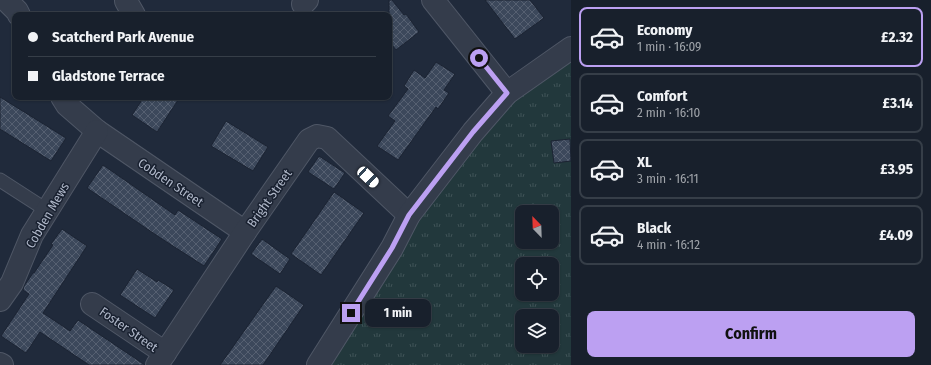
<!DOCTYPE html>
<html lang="en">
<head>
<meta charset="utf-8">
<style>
	:root { --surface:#18202c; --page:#252d38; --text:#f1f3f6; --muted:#9fa3a9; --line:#363e48; --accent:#bca0f2 }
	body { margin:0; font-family:"Fira Sans Condensed",sans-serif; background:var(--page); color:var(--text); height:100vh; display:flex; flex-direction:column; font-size:15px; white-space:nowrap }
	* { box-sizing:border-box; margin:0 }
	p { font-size:13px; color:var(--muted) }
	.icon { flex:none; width:22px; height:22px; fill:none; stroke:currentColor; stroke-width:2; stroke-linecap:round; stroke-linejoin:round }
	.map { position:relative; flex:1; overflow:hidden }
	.drawer { display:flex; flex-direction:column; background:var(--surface); width:360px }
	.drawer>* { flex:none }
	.hud { position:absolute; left:12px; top:12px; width:380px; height:88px; border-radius:8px; box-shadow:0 1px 3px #0004,0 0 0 1px var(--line); display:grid; align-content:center; height:88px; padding:0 16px; background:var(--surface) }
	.needle { width:26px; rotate:337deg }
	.tools { position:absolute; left:515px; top:205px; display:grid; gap:8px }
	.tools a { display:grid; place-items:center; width:44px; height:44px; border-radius:8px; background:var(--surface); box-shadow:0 1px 3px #0004,0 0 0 1px var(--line); font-size:20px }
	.end { position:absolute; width:18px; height:18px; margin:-9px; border:5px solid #bca0f2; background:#111; box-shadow:0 0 0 2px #111 }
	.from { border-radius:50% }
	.bubble { position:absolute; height:28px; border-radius:8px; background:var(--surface); box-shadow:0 1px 3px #0004,0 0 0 1px var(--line); font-size:13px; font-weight:700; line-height:28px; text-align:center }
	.car { position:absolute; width:12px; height:24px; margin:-12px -6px; border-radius:5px; box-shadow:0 0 3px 1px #0007; background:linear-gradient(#fff 24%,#345 0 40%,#fff 0 76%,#345 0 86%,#fff 0) }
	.hud b { display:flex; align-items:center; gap:14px; height:38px; font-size:15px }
	.hud b+b { border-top:1px solid var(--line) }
	.hud i { width:10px; height:10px; background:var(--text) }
	ul { padding:7px 0 0; list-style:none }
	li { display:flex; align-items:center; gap:12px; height:60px; margin:0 8px 6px; padding:0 8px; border:2px solid var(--line); border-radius:8px }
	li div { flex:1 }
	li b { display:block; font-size:15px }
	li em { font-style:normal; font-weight:700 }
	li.selected { border-color:var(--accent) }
	li>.icon { width:36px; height:36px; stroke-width:1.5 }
	.primary-button { display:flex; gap:8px; margin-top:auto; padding:8px 16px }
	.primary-button a { flex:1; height:46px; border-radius:8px; background:var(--accent); color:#111; font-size:16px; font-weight:700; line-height:46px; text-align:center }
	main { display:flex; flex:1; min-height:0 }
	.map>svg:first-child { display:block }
</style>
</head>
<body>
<main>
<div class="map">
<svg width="571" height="365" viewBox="0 0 571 365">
	<defs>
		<pattern id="park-tufts" width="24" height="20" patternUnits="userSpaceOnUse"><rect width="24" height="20" fill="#22383c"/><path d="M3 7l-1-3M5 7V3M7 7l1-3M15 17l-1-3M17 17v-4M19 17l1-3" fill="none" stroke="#405357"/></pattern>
		<pattern id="building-cross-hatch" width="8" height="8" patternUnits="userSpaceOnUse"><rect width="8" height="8" fill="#3c485b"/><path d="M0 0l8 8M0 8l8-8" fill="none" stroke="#566071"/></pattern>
	</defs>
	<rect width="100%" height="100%" fill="#202a3b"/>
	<path fill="url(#park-tufts)" fill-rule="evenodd" d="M571 48V365H318L473 132ZM522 212H552V242H522ZM522 264H552V294H522ZM522 316H552V346H522Z"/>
	<g fill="url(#building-cross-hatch)" stroke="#1b2332">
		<path d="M389 0H392L404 15 406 14 419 32 396 50 389 41Z"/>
		<path d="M485 0H530L544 18 515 39Z"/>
		<path d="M436 62 455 74 444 90 449 93 438 109 436 107 398 160 377 146 395 121 388 116 408 89 404 86 414 70 425 78Z"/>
		<path d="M0 97 66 138 51 161 0 129Z"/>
		<path d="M144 97H180L157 132 132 115Z"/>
		<path d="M226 121 268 147 253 171 211 146Z"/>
		<path d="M570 139 571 161 554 163 551 141Z"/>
		<path d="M319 156 345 173 334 189 308 172Z"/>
		<path d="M103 165 175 215 178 210 222 239 204 266 159 237 87 188Z"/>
		<path d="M334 192 364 213 321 275 291 254Z"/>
		<path d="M62 229 87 246 43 313 70 331 78 320 145 365H89L40 332 26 353 1 336 29 294 23 290 24 286 33 273H34L53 245 51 244Z"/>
		<path d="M262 239 290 259 280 274 251 254Z"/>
		<path d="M137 269 157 282 158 280 174 290 155 318 120 295Z"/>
		<path d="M276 286 304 305 263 365H220Z"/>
	</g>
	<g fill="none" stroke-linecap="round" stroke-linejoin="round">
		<defs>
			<path id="service" d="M0 180 48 211"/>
			<g id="minor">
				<path d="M6 0 17 11 19 15"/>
				<path d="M433 0 507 93"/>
				<path d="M126 1 134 15"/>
				<path d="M303 4 307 0"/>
				<path d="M62 97 67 105 97 131 245 232"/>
				<path d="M0 300 12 283 32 235 97 131"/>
				<path d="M92 304 165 353"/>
				<path d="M0 364 2 365"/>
				<path d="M157 365 245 232 309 140 317 136 327 138 409 215"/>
				<path d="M318 365 392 248 409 215 473 132 507 93 571 48"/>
			</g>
		</defs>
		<use href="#service" stroke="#4f5766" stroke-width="15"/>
		<use href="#minor" stroke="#4f5766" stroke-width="24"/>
		<use href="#service" stroke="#343c4b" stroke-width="13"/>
		<use href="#minor" stroke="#343c4b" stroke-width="22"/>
	</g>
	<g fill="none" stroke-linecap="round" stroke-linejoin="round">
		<path stroke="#bca0f2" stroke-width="5" d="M351 313 392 248 409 215 473 132 507 93 479 58"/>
	</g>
	<g text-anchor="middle" stroke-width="3" stroke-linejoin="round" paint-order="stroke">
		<g font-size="13" fill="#afb7c8" stroke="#192130">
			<text transform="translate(171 182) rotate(34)" y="5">Cobden Street</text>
			<text transform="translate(269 198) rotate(-55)" y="5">Bright Street</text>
			<text transform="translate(47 215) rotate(-60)" y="5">Cobden Mews</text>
			<text transform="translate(129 329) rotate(35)" y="5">Foster Street</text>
		</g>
	</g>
</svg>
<div class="tools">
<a><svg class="needle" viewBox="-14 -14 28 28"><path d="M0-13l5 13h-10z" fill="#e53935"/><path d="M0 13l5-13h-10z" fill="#9fa3a9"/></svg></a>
<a><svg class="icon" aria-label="locate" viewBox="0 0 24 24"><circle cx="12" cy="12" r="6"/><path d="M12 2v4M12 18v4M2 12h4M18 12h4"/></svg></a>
<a><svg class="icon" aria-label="layers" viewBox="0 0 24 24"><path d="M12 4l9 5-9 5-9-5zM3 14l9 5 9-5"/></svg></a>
</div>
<i class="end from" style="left:479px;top:58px"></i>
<i class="end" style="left:351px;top:313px"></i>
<div class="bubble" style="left:365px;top:299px;width:66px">1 min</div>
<i class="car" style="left:368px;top:177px;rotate:133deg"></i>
<div class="hud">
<b><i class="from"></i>Scatcherd Park Avenue</b>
<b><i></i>Gladstone Terrace</b>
</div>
</div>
<section class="drawer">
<ul>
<li class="selected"><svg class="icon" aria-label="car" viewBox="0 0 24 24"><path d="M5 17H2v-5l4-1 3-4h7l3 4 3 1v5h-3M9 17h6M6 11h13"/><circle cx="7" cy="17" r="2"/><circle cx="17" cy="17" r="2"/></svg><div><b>Economy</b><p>1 min · 16:09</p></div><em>£2.32</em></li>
<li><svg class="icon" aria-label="car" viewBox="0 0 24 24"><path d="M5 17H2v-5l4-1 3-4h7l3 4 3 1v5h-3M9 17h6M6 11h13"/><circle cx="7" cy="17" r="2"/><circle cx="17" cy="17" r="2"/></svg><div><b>Comfort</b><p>2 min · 16:10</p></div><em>£3.14</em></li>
<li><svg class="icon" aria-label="car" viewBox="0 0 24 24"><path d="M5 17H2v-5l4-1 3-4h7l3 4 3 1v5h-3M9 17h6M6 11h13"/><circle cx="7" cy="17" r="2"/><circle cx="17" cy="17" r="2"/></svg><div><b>XL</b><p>3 min · 16:11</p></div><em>£3.95</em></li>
<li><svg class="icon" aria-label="car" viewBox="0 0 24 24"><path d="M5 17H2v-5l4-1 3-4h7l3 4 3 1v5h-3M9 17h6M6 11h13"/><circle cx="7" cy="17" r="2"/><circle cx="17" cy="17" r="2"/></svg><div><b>Black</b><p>4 min · 16:12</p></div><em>£4.09</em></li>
</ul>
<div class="primary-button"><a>Confirm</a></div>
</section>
</main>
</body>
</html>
